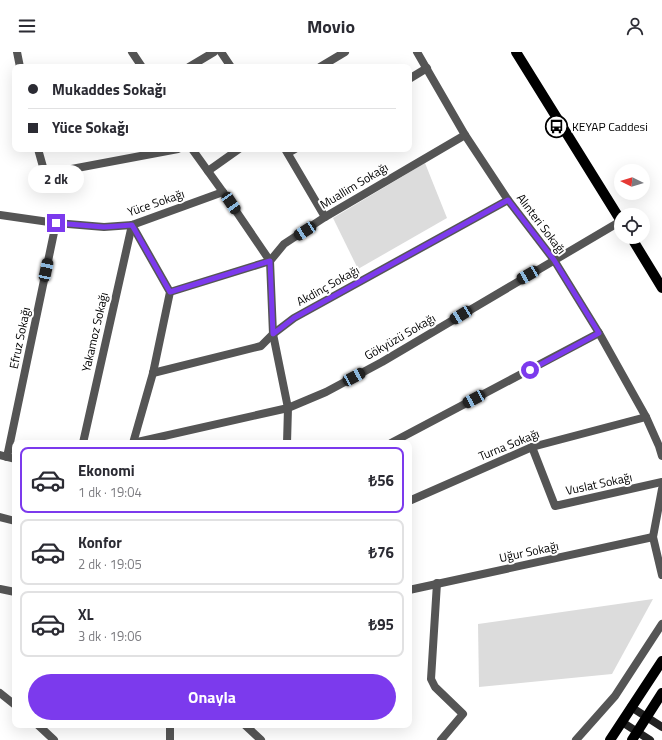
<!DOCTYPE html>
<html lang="tr">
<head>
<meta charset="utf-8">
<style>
	:root { --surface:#fff; --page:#f7f7f7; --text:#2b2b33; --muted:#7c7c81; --line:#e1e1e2; --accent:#7c3aed }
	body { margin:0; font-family:"Titillium Web",sans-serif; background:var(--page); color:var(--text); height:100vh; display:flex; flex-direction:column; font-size:15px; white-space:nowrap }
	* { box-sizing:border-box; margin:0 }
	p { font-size:13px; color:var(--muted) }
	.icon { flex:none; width:22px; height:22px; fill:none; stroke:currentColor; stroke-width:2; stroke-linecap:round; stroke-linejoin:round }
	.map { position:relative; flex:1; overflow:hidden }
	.details { position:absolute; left:12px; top:388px; width:400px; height:288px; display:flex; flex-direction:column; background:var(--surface); border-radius:8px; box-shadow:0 4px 16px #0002 }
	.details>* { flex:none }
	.banner { position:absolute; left:12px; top:12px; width:400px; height:88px; border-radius:8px; box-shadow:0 4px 16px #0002; display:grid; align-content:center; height:88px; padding:0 16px; background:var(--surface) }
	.needle { width:26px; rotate:275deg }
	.tools { position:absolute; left:614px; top:112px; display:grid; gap:8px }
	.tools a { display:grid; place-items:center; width:36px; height:36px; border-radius:50%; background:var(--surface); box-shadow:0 4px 16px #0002; font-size:20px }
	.end { position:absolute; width:18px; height:18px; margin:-9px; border:5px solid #7c3aed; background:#fff; box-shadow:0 0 0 2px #fff }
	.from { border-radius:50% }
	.bubble { position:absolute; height:28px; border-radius:14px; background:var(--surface); box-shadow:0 4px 16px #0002; font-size:13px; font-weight:700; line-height:28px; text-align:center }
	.car { position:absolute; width:12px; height:24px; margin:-12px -6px; border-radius:5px; box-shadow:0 0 3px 1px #0007; background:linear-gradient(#222 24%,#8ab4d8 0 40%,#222 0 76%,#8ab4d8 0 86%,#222 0) }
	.banner b { display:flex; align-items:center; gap:14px; height:38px; font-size:15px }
	.banner b+b { border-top:1px solid var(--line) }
	.banner i { width:10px; height:10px; background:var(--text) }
	ul { padding:7px 0 0; list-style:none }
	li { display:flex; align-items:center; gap:12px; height:66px; margin:0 8px 6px; padding:0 8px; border:2px solid var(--line); border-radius:8px }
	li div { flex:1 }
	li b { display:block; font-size:15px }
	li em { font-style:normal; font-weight:700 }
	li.current { border-color:var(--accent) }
	li>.icon { width:36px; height:36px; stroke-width:1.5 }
	.action { display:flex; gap:8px; margin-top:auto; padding:8px 16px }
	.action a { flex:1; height:46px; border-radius:24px; background:var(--accent); color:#fff; font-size:16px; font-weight:700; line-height:46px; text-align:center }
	header { display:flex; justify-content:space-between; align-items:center; height:52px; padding:0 16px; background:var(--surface); font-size:18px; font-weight:700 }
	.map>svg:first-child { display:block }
</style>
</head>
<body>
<header><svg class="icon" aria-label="menu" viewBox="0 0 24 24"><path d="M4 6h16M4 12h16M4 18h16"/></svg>Movio<svg class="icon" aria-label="person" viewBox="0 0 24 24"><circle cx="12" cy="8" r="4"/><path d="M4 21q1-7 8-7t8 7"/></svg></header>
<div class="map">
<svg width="662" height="688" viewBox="0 0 662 688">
	<rect width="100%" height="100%" fill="#fff"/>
	<g fill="#dcdcdc">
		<path d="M425 111 447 166 358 217 333 166Z"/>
		<path d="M653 547 612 622 479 635 478 572Z"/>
	</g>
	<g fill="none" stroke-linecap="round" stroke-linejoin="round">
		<g stroke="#555" stroke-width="8">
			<path d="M17 0 20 15"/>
			<path d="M132 0 142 15"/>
			<path d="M221 0 231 15"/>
			<path d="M417 0 465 83 508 148 554 208 599 281 646 365 659 394 662 404"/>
			<path d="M189 15 214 0"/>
			<path d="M320 15 345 0"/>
			<path d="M409 27 427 16"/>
			<path d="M38 97 45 122 178 97"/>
			<path d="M192 97 223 140 270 209 273 282 288 356 287 391"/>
			<path d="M285 97 325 165"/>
			<path d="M288 101 295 97"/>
			<path d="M208 119 239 97"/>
			<path d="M0 163 56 171 104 175 132 173 223 140"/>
			<path d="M132 173 170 240 153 321 133 391"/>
			<path d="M170 240 270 209 284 192 325 165 465 83"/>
			<path d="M153 321 261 294 273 282 294 266 508 148"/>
			<path d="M83 391 132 173"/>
			<path d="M133 391 288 356 326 340 382 310 621 169"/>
			<path d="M391 391 599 281"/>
			<path d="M532 395 555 454 662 430"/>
			<path d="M0 403 15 407"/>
			<path d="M7 405 56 171"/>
			<path d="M662 437 653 485 662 523"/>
			<path d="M409 449 532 395 646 365"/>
			<path d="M0 465 15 469"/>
			<path d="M437 531 431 627 435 635 463 662 441 688"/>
			<path d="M0 537 15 540"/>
			<path d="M409 538 653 485"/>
			<path d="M0 641 15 653"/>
			<path d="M38 673 54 688"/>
			<path d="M170 673V688"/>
			<path d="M245 673 261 688"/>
			<path d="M576 688 615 644 662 572"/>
		</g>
		<g stroke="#222" stroke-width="8">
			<path d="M631 655 662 675"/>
			<path d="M622 670 650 688"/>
		</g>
		<g stroke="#000" stroke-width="10">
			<path d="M516 0 621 169"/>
			<path d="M631 185 662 236"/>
			<path d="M610 688 662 609"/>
			<path d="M632 688 662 641"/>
		</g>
	</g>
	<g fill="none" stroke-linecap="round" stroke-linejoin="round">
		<path stroke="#7c3aed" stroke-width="5" d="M56 171 104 175 132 173 170 240 270 209 273 282 294 266 508 148 554 208 599 281 530 318"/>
	</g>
	<defs>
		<symbol id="bus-ring" viewBox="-11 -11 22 22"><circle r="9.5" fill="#fff" stroke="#000" stroke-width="1.5"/><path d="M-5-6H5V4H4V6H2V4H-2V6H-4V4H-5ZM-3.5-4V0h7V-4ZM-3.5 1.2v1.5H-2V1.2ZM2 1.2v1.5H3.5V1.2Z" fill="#000"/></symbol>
	</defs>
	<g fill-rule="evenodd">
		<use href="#bus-ring" x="544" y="62" width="25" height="25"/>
	</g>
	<g text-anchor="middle" stroke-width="4" stroke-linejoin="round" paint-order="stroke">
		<g font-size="12" fill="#000" stroke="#fff" text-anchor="start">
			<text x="572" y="79">KEYAP Caddesi</text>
		</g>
		<g font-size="12" fill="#000" stroke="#fff">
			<text transform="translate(354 134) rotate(-31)" y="4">Muallim Sokağı</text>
			<text transform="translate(156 151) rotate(-19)" y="4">Yüce Sokağı</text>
			<text transform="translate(541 172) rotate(53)" y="4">Alınteri Sokağı</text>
			<text transform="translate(328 234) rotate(-29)" y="4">Akdinç Sokağı</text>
			<text transform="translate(95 280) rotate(-77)" y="4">Yakamoz Sokağı</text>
			<text transform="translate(400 285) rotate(-30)" y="4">Gökyüzü Sokağı</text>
			<text transform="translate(20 286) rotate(-78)" y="4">Efruz Sokağı</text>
			<text transform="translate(509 393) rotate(-22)" y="4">Turna Sokağı</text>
			<text transform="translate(599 432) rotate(-12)" y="4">Vuslat Sokağı</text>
			<text transform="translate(529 500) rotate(-12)" y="4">Uğur Sokağı</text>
		</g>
	</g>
</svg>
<div class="tools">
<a><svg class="needle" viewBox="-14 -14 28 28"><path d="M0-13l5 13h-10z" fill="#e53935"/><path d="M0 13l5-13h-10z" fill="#7c7c81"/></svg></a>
<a><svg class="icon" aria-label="locate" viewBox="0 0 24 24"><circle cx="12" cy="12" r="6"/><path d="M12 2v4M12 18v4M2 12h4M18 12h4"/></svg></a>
</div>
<i class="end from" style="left:530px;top:318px"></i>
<i class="end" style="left:56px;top:171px"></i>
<div class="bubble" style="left:28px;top:113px;width:56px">2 dk</div>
<i class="car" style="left:231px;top:151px;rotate:146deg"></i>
<i class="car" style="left:305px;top:179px;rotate:237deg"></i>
<i class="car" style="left:46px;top:218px;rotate:12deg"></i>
<i class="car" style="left:528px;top:223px;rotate:240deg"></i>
<i class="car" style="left:461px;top:263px;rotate:239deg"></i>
<i class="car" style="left:354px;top:325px;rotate:62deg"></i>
<i class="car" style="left:474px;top:347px;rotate:242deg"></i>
<div class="banner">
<b><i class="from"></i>Mukaddes Sokağı</b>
<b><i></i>Yüce Sokağı</b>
</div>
<section class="details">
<ul>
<li class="current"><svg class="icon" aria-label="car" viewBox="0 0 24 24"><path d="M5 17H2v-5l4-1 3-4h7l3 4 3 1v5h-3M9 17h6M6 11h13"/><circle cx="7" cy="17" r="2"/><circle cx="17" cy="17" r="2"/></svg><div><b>Ekonomi</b><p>1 dk · 19:04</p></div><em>₺56</em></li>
<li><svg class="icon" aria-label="car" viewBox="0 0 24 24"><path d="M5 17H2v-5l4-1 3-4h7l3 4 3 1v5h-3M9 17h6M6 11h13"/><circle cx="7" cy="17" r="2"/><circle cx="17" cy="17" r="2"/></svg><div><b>Konfor</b><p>2 dk · 19:05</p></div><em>₺76</em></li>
<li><svg class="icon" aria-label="car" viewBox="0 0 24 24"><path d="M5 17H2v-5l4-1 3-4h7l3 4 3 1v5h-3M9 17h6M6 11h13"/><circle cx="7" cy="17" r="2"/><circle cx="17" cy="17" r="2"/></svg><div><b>XL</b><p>3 dk · 19:06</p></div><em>₺95</em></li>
</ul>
<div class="action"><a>Onayla</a></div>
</section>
</div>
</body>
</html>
